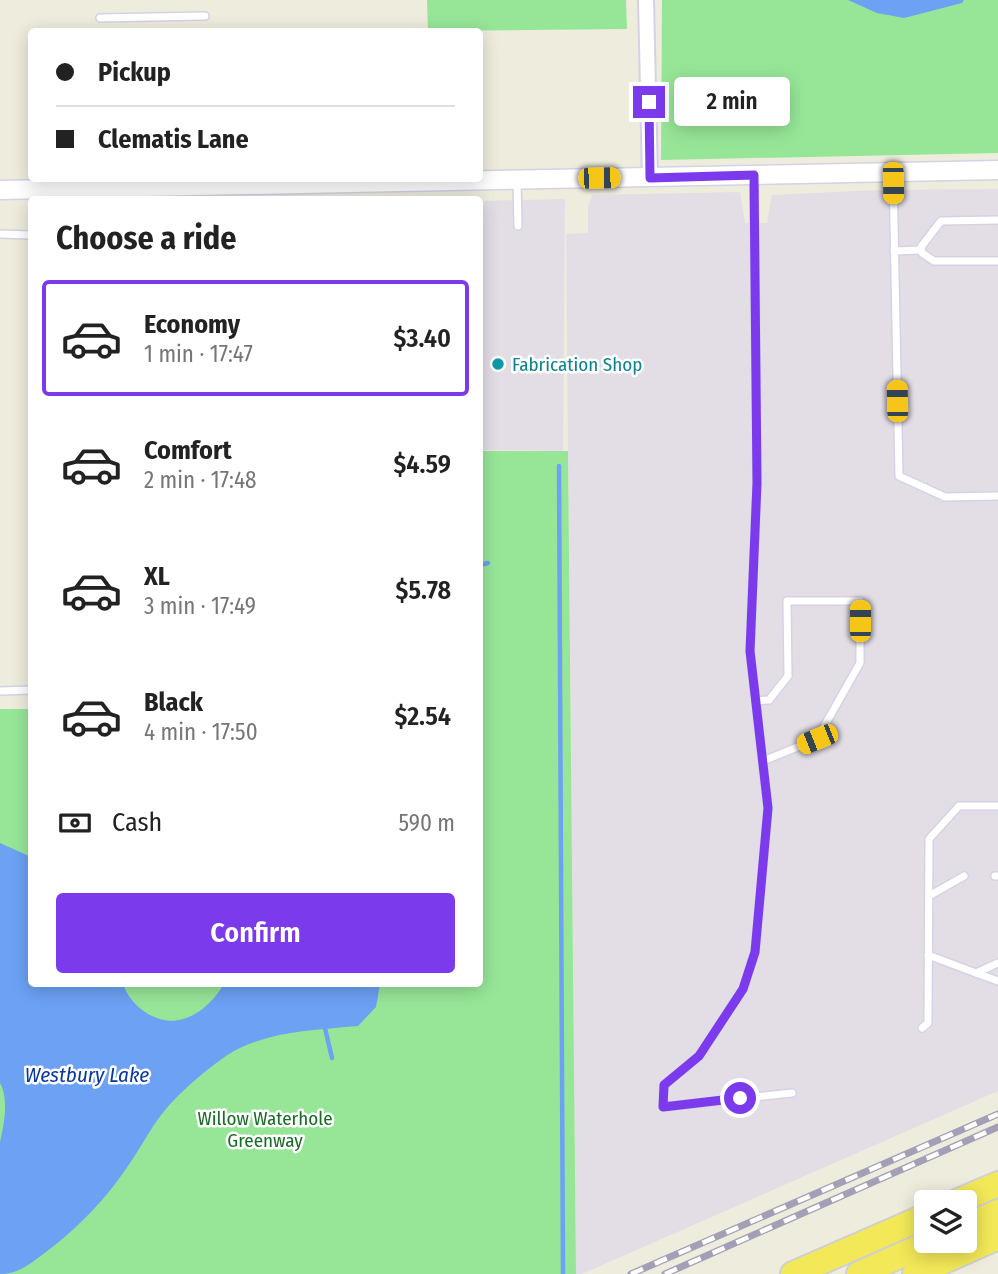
<!DOCTYPE html>
<html lang="en">
<head>
<meta charset="utf-8">
<style>
	:root { --surface:#fff; --page:#f6f6f6; --text:#222; --muted:#767676; --line:#e0e0e0; --accent:#7c3aed }
	body { margin:0; font-family:"Fira Sans Condensed",sans-serif; background:var(--page); color:var(--text); height:100vh; display:flex; flex-direction:column; font-size:26px; white-space:nowrap }
	* { box-sizing:border-box; margin:0 }
	p { font-size:23px; color:var(--muted) }
	.icon { flex:none; width:38px; height:38px; fill:none; stroke:currentColor; stroke-width:2; stroke-linecap:round; stroke-linejoin:round }
	.map { position:relative; flex:1; overflow:hidden }
	.details { position:absolute; left:28px; top:196px; width:455px; height:791px; display:flex; flex-direction:column; background:var(--surface); border-radius:7px; box-shadow:0 4px 18px #0003 }
	.details>* { flex:none }
	.banner { position:absolute; left:28px; top:28px; width:455px; height:154px; border-radius:7px; box-shadow:0 4px 18px #0003; display:grid; align-content:center; height:154px; padding:0 28px; background:var(--surface) }
	.buttons { position:absolute; left:914px; top:1190px; display:grid; gap:14px }
	.buttons a { display:grid; place-items:center; width:63px; height:63px; border-radius:7px; background:var(--surface); box-shadow:0 4px 18px #0003; font-size:35px }
	.end { position:absolute; width:32px; height:32px; margin:-16px; border:9px solid #7c3aed; background:#fff; box-shadow:0 0 0 4px #fff }
	.from { border-radius:50% }
	.bubble { position:absolute; height:49px; border-radius:7px; background:var(--surface); box-shadow:0 4px 18px #0003; font-size:23px; font-weight:600; line-height:49px; text-align:center }
	.car { position:absolute; width:21px; height:42px; margin:-21px -10px; border-radius:9px; box-shadow:0 0 5px 2px #0007; background:linear-gradient(#f5c518 24%,#345 0 40%,#f5c518 0 76%,#345 0 86%,#f5c518 0) }
	.banner b { display:flex; align-items:center; gap:24px; height:66px; font-size:26px }
	.banner b+b { border-top:2px solid var(--line) }
	.banner i { width:18px; height:18px; background:var(--text) }
	ul { padding:0; list-style:none }
	li { display:flex; align-items:center; gap:21px; height:116px; margin:0 14px 10px; padding:0 14px; border:4px solid transparent; border-radius:7px }
	li div { flex:1 }
	li b { display:block; font-size:26px }
	li em { font-style:normal; font-weight:600 }
	li.current { border-color:var(--accent) }
	li>.icon { width:63px; height:63px; stroke-width:1.5 }
	h2 { padding:0 28px; font-size:32px; line-height:84px }
	.pay { display:flex; align-items:center; gap:18px; height:77px; padding:0 28px; font-size:26px }
	.pay p { margin-inline-start:auto }
	.button { display:flex; gap:14px; margin-top:auto; padding:14px 28px }
	.button a { flex:1; height:80px; border-radius:7px; background:var(--accent); color:#fff; font-size:28px; font-weight:600; line-height:80px; text-align:center }
	.map>svg:first-child { display:block }
</style>
</head>
<body>
<div class="map">
<svg width="998" height="1274" viewBox="0 0 998 1274">
	<rect width="100%" height="100%" fill="#eeecdd"/>
	<g fill="#e3dee6">
		<path d="M998 189V1091L582 1274H576L566 234 588 233V207L592 195 740 192 745 223H767L772 195 877 190Z"/>
		<path d="M565 199 563 451 480 450V201Z"/>
	</g>
	<g fill="#97e698">
		<path d="M427 0H626L627 29 428 31Z"/>
		<path d="M662 0H998V153L661 160Z"/>
		<path d="M480 451H568L576 1274H0V709H31L32 984H480Z"/>
	</g>
	<g fill="#6ca1f4">
		<path d="M848 0H964L962 3 904 18 877 13Z"/>
		<path d="M0 843 31 857 32 984H123C130 1006 158 1027 183 1019 201 1014 215 999 224 984H380L376 1007 358 1026C316 1030 266 1031 229 1054 208 1068 177 1094 162 1114 150 1129 141 1147 130 1163 107 1198 79 1227 46 1252 31 1263 19 1274 0 1274V1142C4 1125 9 1099 0 1083Z"/>
	</g>
	<g fill="none" stroke-linecap="round" stroke-linejoin="round">
		<g stroke="#6ca1f4" stroke-width="4.5">
			<path d="M559 466 563 1274"/>
			<path d="M480 565 488 563"/>
			<path d="M324 1024 332 1058"/>
		</g>
		<defs>
			<g id="service">
				<path d="M100 18 205 16"/>
				<path d="M893 173 899 476 945 497 998 496"/>
				<path d="M754 176 757 483 750 651 768 809 755 952 743 989 699 1056 664 1085 663 1107 792 1093"/>
				<path d="M517 181 518 226"/>
				<path d="M998 220 941 221 921 247 922 253 934 261H998"/>
				<path d="M0 234 32 235"/>
				<path d="M894 251 921 250"/>
				<path d="M0 691 32 690"/>
				<path d="M756 701 769 700 788 676 787 601H860V663L817 739 763 761"/>
				<path d="M995 876H998"/>
				<path d="M929 896 964 876"/>
				<path d="M928 955 976 973 998 963"/>
				<path d="M976 973 998 981"/>
				<path d="M922 1028 928 1023 929 839 959 806H998"/>
			</g>
			<path id="minor" d="M646 0 650 178"/>
			<path id="tertiary" d="M0 190 998 170"/>
			<g id="trunk">
				<path d="M956 1202 998 1184"/>
				<path d="M964 1227 998 1212"/>
				<path d="M793 1274 926 1216"/>
				<path d="M859 1274 933 1241"/>
				<path d="M915 1274 998 1237"/>
			</g>
		</defs>
		<use href="#service" stroke="#d5d2e5" stroke-width="10"/>
		<use href="#minor" stroke="#d5d2e5" stroke-width="18"/>
		<use href="#tertiary" stroke="#d5d2e5" stroke-width="21"/>
		<use href="#trunk" stroke="#d0d0d0" stroke-width="28"/>
		<use href="#service" stroke="#fff" stroke-width="7"/>
		<use href="#minor" stroke="#fff" stroke-width="14"/>
		<use href="#tertiary" stroke="#fff" stroke-width="18"/>
		<use href="#trunk" stroke="#f2e858" stroke-width="24"/>
		<defs>
			<g id="rail">
				<path d="M631 1274 998 1114"/>
				<path d="M665 1274 998 1127"/>
			</g>
		</defs>
		<use href="#rail" stroke="#a49fb6" stroke-width="7"/>
		<use href="#rail" stroke="#fff" stroke-width="4.5" stroke-dasharray="13" stroke-linecap="butt"/>
	</g>
	<g fill="none" stroke-linecap="round" stroke-linejoin="round">
		<path stroke="#7c3aed" stroke-width="9" d="M649 102 650 178 754 175 757 483 750 651 768 808 755 952 743 989 699 1056 664 1085 663 1107 740 1098"/>
	</g>
	<circle fill="#0f9aa8" stroke="#fff" stroke-width="2.5" cx="498" cy="364" r="7"/>
	<g text-anchor="middle" stroke-width="5" stroke-linejoin="round" paint-order="stroke">
		<g font-size="19" fill="#0d838f" stroke="#fff" text-anchor="start">
			<text x="512" y="371">Fabrication Shop</text>
		</g>
		<g font-size="19" fill="#176d23" stroke="#fff">
			<text x="265" y="1125">Willow Waterhole<tspan x="265" dy="22">Greenway</tspan></text>
		</g>
		<g font-size="21" font-style="italic" fill="#0838a3" stroke="#fff">
			<text x="87" y="1082">Westbury Lake</text>
		</g>
	</g>
</svg>
<div class="buttons">
<a><svg class="icon" aria-label="layers" viewBox="0 0 24 24"><path d="M12 4l9 5-9 5-9-5zM3 14l9 5 9-5"/></svg></a>
</div>
<i class="end from" style="left:740px;top:1098px"></i>
<i class="end" style="left:649px;top:102px"></i>
<div class="bubble" style="left:674px;top:77px;width:116px">2 min</div>
<i class="car" style="left:599px;top:178px;rotate:89deg"></i>
<i class="car" style="left:893px;top:183px;rotate:179deg"></i>
<i class="car" style="left:897px;top:401px;rotate:359deg"></i>
<i class="car" style="left:860px;top:621px;rotate:0deg"></i>
<i class="car" style="left:817px;top:739px;rotate:248deg"></i>
<div class="banner">
<b><i class="from"></i>Pickup</b>
<b><i></i>Clematis Lane</b>
</div>
<section class="details">
<h2>Choose a ride</h2>
<ul>
<li class="current"><svg class="icon" aria-label="car" viewBox="0 0 24 24"><path d="M5 17H2v-5l4-1 3-4h7l3 4 3 1v5h-3M9 17h6M6 11h13"/><circle cx="7" cy="17" r="2"/><circle cx="17" cy="17" r="2"/></svg><div><b>Economy</b><p>1 min · 17:47</p></div><em>$3.40</em></li>
<li><svg class="icon" aria-label="car" viewBox="0 0 24 24"><path d="M5 17H2v-5l4-1 3-4h7l3 4 3 1v5h-3M9 17h6M6 11h13"/><circle cx="7" cy="17" r="2"/><circle cx="17" cy="17" r="2"/></svg><div><b>Comfort</b><p>2 min · 17:48</p></div><em>$4.59</em></li>
<li><svg class="icon" aria-label="car" viewBox="0 0 24 24"><path d="M5 17H2v-5l4-1 3-4h7l3 4 3 1v5h-3M9 17h6M6 11h13"/><circle cx="7" cy="17" r="2"/><circle cx="17" cy="17" r="2"/></svg><div><b>XL</b><p>3 min · 17:49</p></div><em>$5.78</em></li>
<li><svg class="icon" aria-label="car" viewBox="0 0 24 24"><path d="M5 17H2v-5l4-1 3-4h7l3 4 3 1v5h-3M9 17h6M6 11h13"/><circle cx="7" cy="17" r="2"/><circle cx="17" cy="17" r="2"/></svg><div><b>Black</b><p>4 min · 17:50</p></div><em>$2.54</em></li>
</ul>
<div class="pay"><svg class="icon" aria-label="cash" viewBox="0 0 24 24"><path d="M3 7h18v10H3z"/><circle cx="12" cy="12" r="2"/></svg>Cash<p>590 m</p></div>
<div class="button"><a>Confirm</a></div>
</section>
</div>
</body>
</html>
